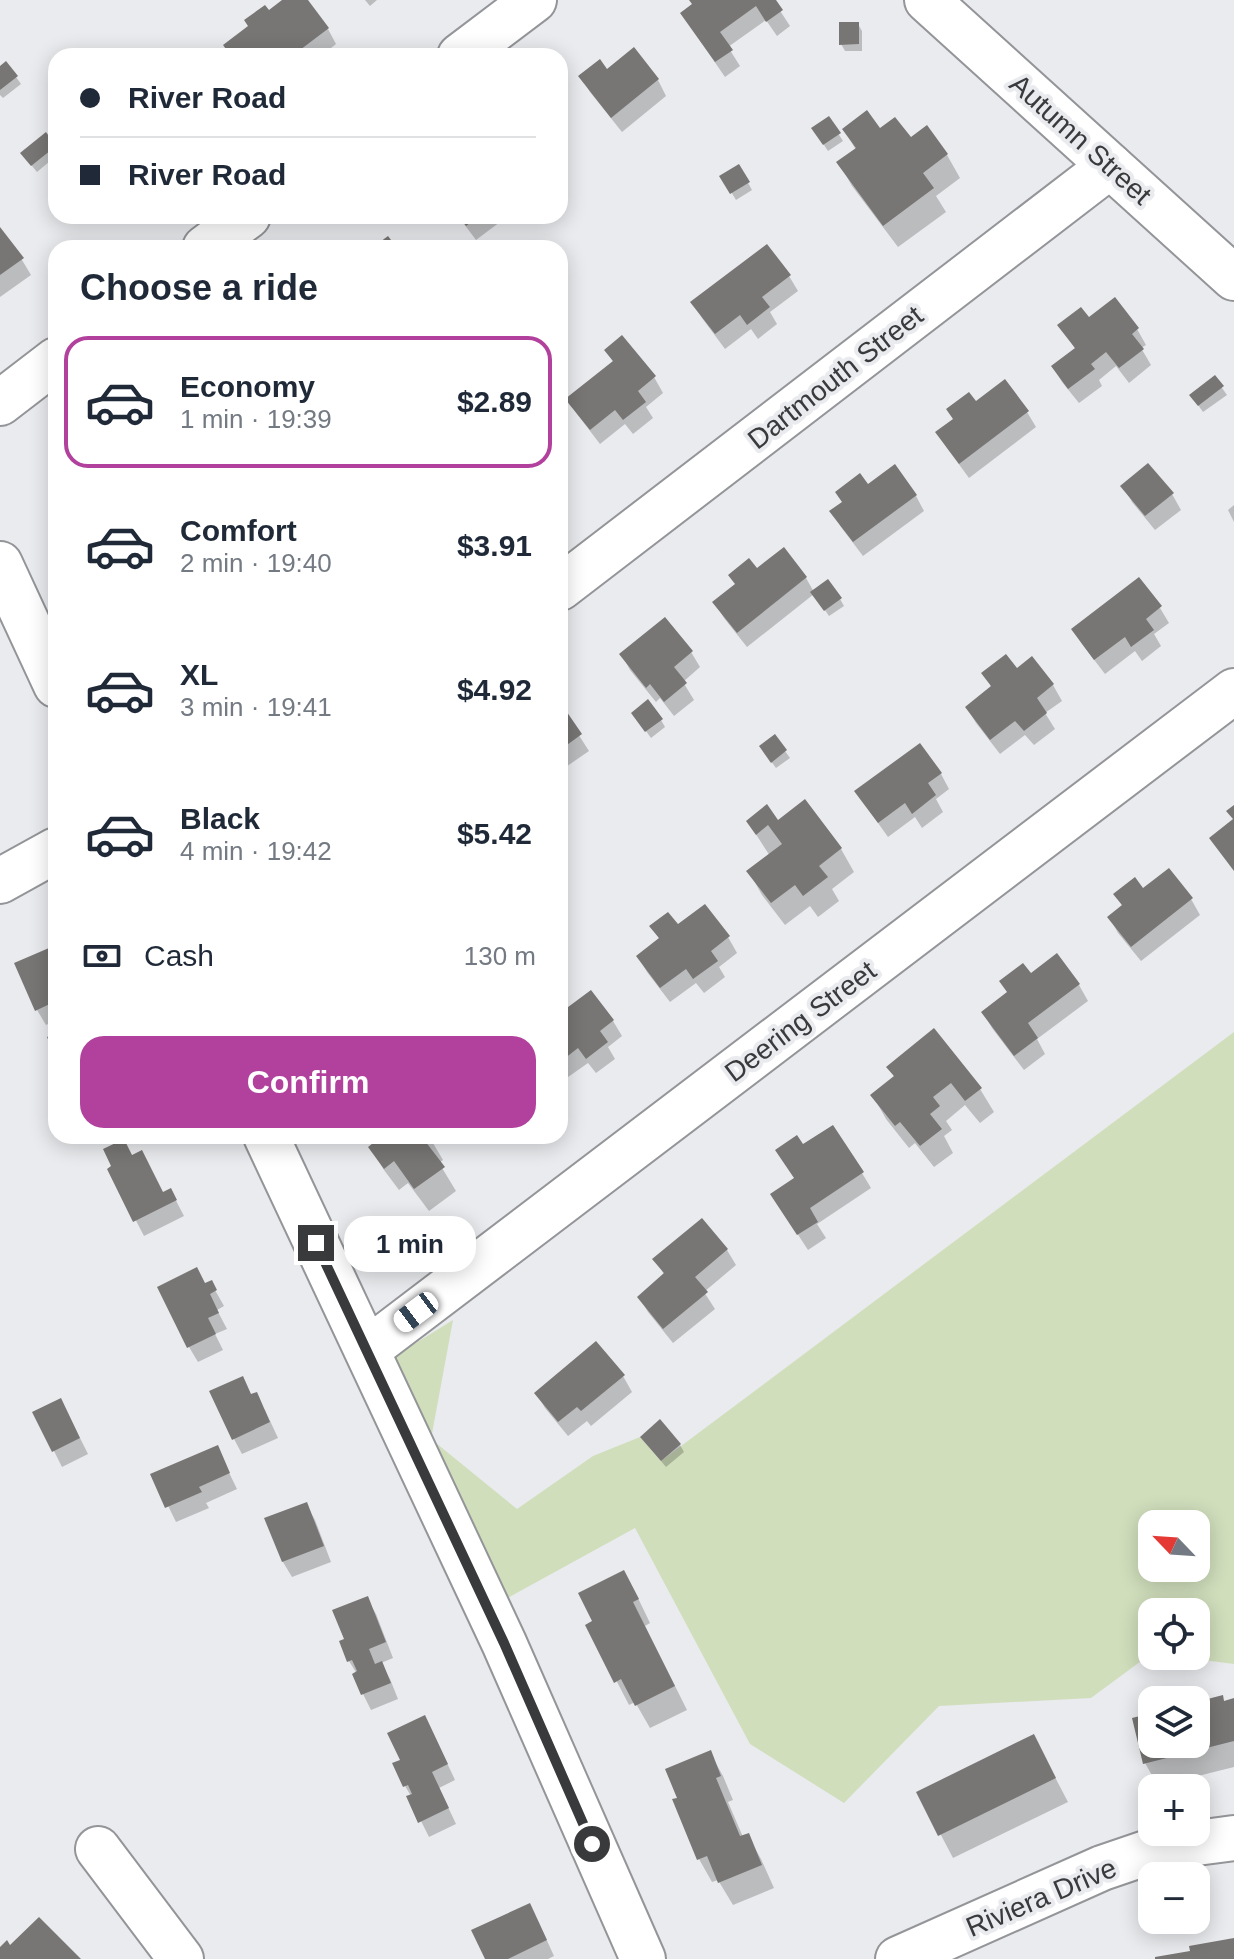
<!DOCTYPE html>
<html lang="en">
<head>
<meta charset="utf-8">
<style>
	:root { --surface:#fff; --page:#f2f2f3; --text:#1f2937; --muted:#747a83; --line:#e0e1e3; --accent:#b1419d }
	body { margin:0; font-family:Helvetica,sans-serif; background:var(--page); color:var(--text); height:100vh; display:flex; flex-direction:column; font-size:30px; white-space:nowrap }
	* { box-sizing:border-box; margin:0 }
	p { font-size:26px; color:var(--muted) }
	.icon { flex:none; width:44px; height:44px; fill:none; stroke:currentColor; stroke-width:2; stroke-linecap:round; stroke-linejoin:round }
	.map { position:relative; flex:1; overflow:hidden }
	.details { position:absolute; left:48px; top:240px; width:520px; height:904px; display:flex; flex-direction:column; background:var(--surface); border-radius:24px; box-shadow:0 4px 20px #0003 }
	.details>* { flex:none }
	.banner { position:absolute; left:48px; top:48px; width:520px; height:176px; border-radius:24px; box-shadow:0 4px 20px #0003; display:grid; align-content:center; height:176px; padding:0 32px; background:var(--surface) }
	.needle { width:52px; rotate:295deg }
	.fabs { position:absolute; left:1138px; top:1510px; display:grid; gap:16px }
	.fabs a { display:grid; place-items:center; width:72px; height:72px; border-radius:16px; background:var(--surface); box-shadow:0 4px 20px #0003; font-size:40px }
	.end { position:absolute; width:36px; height:36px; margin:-18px; border:10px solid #393a3b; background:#fff; box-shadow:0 0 0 4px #fff }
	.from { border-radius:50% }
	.bubble { position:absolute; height:56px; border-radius:24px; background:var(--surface); box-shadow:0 4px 20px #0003; font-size:26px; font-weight:700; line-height:56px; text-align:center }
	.car { position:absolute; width:24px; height:48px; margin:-24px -12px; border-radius:10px; box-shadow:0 0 6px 2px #0007; background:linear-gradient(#fff 24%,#345 0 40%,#fff 0 76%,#345 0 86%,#fff 0) }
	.banner b { display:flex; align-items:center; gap:28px; height:76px; font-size:30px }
	.banner b+b { border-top:2px solid var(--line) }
	.banner i { width:20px; height:20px; background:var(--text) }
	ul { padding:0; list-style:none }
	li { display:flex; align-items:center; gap:24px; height:132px; margin:0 16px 12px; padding:0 16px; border:4px solid transparent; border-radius:24px }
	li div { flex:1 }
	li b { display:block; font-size:30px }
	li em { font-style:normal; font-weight:700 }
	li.selected { border-color:var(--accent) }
	li>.icon { width:72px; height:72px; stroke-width:1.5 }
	h2 { padding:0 32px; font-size:36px; line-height:96px }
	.pay { display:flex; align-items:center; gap:20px; height:88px; padding:0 32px; font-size:30px }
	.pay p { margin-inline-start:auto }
	.button { display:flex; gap:16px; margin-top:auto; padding:16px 32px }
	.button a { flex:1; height:92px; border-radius:24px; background:var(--accent); color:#fff; font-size:32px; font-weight:700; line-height:92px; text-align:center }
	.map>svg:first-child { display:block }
</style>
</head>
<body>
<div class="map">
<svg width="1234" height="1959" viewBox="0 0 1234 1959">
	<rect width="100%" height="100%" fill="#eaebee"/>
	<path fill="#d0debc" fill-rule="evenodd" d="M1234 1032V1664L1172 1656H1196V1612H1152V1653L1091 1698 939 1706 844 1803 750 1744 635 1528 504 1600 390 1359 453 1320 431 1439 517 1509 593 1456 640 1437 661 1461ZM1152 1524H1196V1568H1152Z"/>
	<g fill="#0003">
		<path d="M285 0H305L328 29 336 44 321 56H231L268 13Z"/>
		<path d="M365 0H377L370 6Z"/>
		<path d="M693 0H773L790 26 777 36 766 20 728 47 740 66 725 77 692 29 694 5Z"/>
		<path d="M858 24 862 31V51H845L841 44Z"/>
		<path d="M633 50 658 80 666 96 622 132 590 92 581 77 607 71Z"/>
		<path d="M0 68 16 77 21 84 3 98 0 95Z"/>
		<path d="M829 119 843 141 828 151 818 136Z"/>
		<path d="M927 128 947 155 960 178 936 196 946 212 898 247 852 186 839 163 856 150 844 130 880 131 910 140Z"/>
		<path d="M45 135 56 149V156L37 172 27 160Z"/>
		<path d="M739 167 752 190 736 200 722 177Z"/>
		<path d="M458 216H508L476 240Z"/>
		<path d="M0 231 22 260 31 275 0 297Z"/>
		<path d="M789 276 798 291 770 312 777 324 758 339 751 329 725 349 702 318 693 302Z"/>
		<path d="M1060 325 1137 329 1146 345 1141 348 1151 365 1129 383 1116 366 1099 380 1102 386 1079 403 1062 382 1053 367 1076 350Z"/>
		<path d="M622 338 654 377 663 393 646 407 653 418 633 434 625 424 600 444 577 414 568 399 614 363 606 351Z"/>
		<path d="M1215 378 1227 395 1203 412 1196 402Z"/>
		<path d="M976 404 1027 412 1036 427 969 478 947 448 938 433Z"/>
		<path d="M1148 466 1172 494 1181 510 1155 530 1132 502 1123 486Z"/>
		<path d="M868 486 916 496 924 511 863 556 841 527 832 512Z"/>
		<path d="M1234 505V522L1228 510Z"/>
		<path d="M784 550 806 578 814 592 840 599 844 606 829 616 814 594 747 647 724 618 715 603Z"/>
		<path d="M1160 608 1169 623 1154 634 1161 646 1142 661 1135 651 1105 674 1082 644 1073 629Z"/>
		<path d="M691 652 700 667 683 682 694 700 674 716 660 698 656 702 630 670 622 655Z"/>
		<path d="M1032 658 1053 685 1062 701 1045 713 1055 729 1034 745 1025 735 1000 754 976 723 967 708 992 688 984 674 1017 671Z"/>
		<path d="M560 706 589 751 560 771Z"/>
		<path d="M638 720H661L665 727 651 738Z"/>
		<path d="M775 737 790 758 776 768 765 753Z"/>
		<path d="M560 773 568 786 560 792Z"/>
		<path d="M941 774 949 789 936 799 943 812 922 828 915 817 888 837 856 792Z"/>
		<path d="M804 802 841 849 854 872 832 889 839 901 818 917 810 906 785 925 762 895 749 872 770 856 748 822 778 823Z"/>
		<path d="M1143 891 1191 899 1200 915 1141 961 1118 933 1109 917 1123 907 1116 895Z"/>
		<path d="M705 906 728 937 737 953 719 967 725 977 704 993 696 983 670 1002 647 972 638 957 660 940 652 926 677 927Z"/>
		<path d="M48 950 56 964V1020L46 1025 37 1010Z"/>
		<path d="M1057 956 1079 985 1088 1001 1037 1039 1045 1054 1024 1070 992 1028 983 1012Z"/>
		<path d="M560 1016 613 1021 622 1036 608 1047 615 1059 596 1073 588 1063 561 1082Z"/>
		<path d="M888 1067 980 1089 994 1112 980 1123 965 1105 946 1121 952 1130 944 1136 953 1153 934 1167 915 1143 909 1148 886 1119 873 1096 895 1078Z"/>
		<path d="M372 1136H432L430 1138 443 1160 439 1163 456 1191 429 1211 408 1183 399 1190 384 1170 370 1147 377 1143Z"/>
		<path d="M803 1147 862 1173 871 1188 817 1224 826 1238 808 1250 782 1210 796 1179Z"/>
		<path d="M132 1157 163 1195 171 1191 184 1216 144 1236 109 1169Z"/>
		<path d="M702 1221 727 1250 736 1265 704 1292 715 1309 673 1343 648 1312 639 1297 665 1276 655 1259Z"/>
		<path d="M211 1283 224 1306 217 1310 227 1329 215 1334 223 1350 198 1362 189 1347 206 1285Z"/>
		<path d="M623 1376 632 1392 591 1426 587 1421 568 1436 545 1408 536 1393Z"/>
		<path d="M252 1396 265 1410 278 1438 242 1454 234 1439Z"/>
		<path d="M35 1413 69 1416 88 1454 62 1467Z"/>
		<path d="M647 1444 680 1445 684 1452 666 1467Z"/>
		<path d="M217 1448 237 1489 206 1503 209 1508 176 1522 153 1475Z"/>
		<path d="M306 1504 315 1520 331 1562 292 1577 283 1562 267 1520Z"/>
		<path d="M637 1596 650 1623 645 1626 687 1710 650 1728 635 1702 629 1705 588 1626Z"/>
		<path d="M367 1599 376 1614 393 1658 381 1663 390 1679 398 1699 371 1710 363 1694 357 1674 349 1661 346 1640Z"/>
		<path d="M1222 1698 1225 1702 1234 1700V1767L1158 1786 1145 1763 1152 1715V1744H1196V1704Z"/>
		<path d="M433 1733 455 1780 439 1788 456 1824 429 1837 409 1797 411 1796 405 1786 402 1761Z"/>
		<path d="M710 1753 723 1776 733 1800 728 1802 743 1837 748 1836 761 1859 774 1888 733 1905 718 1880 712 1882 699 1859 675 1801 680 1799Z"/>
		<path d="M1046 1760 1068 1802 953 1858 919 1793Z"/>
		<path d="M538 1921 554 1956 548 1959H487Z"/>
	</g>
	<g fill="#787674">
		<path d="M282 0H308L329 28 292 56H273L272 54 269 56H231L223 45 248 26 244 20 265 5 269 10Z"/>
		<path d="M689 0H776L783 10 766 22 756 6 720 32 733 50 715 62 680 13 692 4Z"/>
		<path d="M839 22H859V44L839 45Z"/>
		<path d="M634 47 659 79 611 118 578 76 600 59 607 69Z"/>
		<path d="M6 61 18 76 0 90V66Z"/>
		<path d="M867 110 880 128 895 117 911 137 927 125 948 154 923 173 934 188 883 226 836 162 856 148 842 129Z"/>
		<path d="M829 116 841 133 823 145 811 128Z"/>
		<path d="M46 132 56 146 31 166 20 153Z"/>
		<path d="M739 164 750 182 730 194 719 176Z"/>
		<path d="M459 216H479L466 226Z"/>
		<path d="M0 227 24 258 0 275Z"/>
		<path d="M388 236 397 248H372Z"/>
		<path d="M767 244 791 275 762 297 770 307 747 325 740 315 715 334 690 302Z"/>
		<path d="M1115 297 1139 328 1132 334 1144 349 1119 368 1106 352 1091 364 1095 369 1068 389 1051 366 1075 348 1057 325 1081 307 1089 317Z"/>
		<path d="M622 335 656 376 638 391 646 402 623 420 615 410 590 430 565 399 613 361 604 350Z"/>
		<path d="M1215 375 1224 386 1198 406 1189 395Z"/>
		<path d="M1005 379 1029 411 959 464 935 432 953 419 946 409 969 392 976 401Z"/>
		<path d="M1148 463 1174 493 1145 516 1120 486Z"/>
		<path d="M895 464 917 495 853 542 829 511 842 502 835 492 860 473 868 484Z"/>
		<path d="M784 547 807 577 737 633 712 602 735 584 728 575 749 558 757 568Z"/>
		<path d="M1139 577 1162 606 1146 619 1154 630 1131 647 1125 637 1094 660 1071 629Z"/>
		<path d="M828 579 842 598 824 611 810 592Z"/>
		<path d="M665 617 693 651 674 667 687 683 664 702 650 684 646 688 619 654Z"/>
		<path d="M1006 654 1017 668 1032 656 1054 684 1037 698 1047 713 1024 731 1015 721 990 740 965 707 991 686 981 673Z"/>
		<path d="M648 699 663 719 645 732 631 713Z"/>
		<path d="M560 702 582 734 560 750Z"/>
		<path d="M775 734 787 750 771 763 759 746Z"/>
		<path d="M920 743 942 773 928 783 936 795 912 814 905 803 878 823 854 791Z"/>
		<path d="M805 799 842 848 819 866 828 877 803 896 795 885 771 903 746 871 782 844 768 825 756 835 746 821 767 804 778 820Z"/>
		<path d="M1234 805V871L1209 838 1233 819 1226 811Z"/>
		<path d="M1169 868 1193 898 1131 947 1107 917 1122 905 1113 894 1135 877 1143 888Z"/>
		<path d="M705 904 730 936 711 951 718 961 693 979 686 969 660 988 636 956 659 938 649 926 668 912 678 924Z"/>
		<path d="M49 948 56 964V1001L35 1011 14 963Z"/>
		<path d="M1057 953 1080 984 1028 1023 1038 1038 1014 1056 981 1012 1007 992 999 981 1023 963 1031 973Z"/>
		<path d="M591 990 614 1020 600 1031 608 1042 586 1059 578 1048 560 1062V1013Z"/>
		<path d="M934 1028 982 1088 965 1101 951 1083 933 1097 940 1106 930 1114 942 1129 920 1146 900 1122 895 1126 870 1095 894 1076 886 1067Z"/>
		<path d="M56 1033V1057L47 1037Z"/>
		<path d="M833 1125 864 1172 810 1208 818 1222 797 1235 770 1194 794 1178 775 1150 797 1135 803 1144Z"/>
		<path d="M374 1136H431L425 1141 445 1167 414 1189 394 1161 384 1169 368 1147 377 1140Z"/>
		<path d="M124 1139 132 1155 142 1150 163 1192 171 1188 177 1200 133 1222 107 1169 111 1166 103 1149Z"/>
		<path d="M702 1218 728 1249 695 1277 708 1292 663 1329 637 1297 664 1273 652 1259Z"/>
		<path d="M197 1267 205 1283 212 1280 217 1290 210 1294 219 1313 208 1318 216 1334 187 1348 157 1287Z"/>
		<path d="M596 1341 625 1375 581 1411 577 1407 558 1422 534 1393Z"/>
		<path d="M243 1376 251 1394 257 1392 270 1422 232 1440 209 1391Z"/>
		<path d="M61 1398 80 1438 52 1452 32 1412Z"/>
		<path d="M660 1419 681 1444 661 1461 640 1437Z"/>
		<path d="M218 1445 230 1473 199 1487 202 1492 165 1508 150 1474Z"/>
		<path d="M307 1502 324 1546 282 1562 264 1518Z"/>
		<path d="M624 1570 639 1599 633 1602 675 1686 635 1706 621 1679 614 1683 585 1625 592 1621 578 1593Z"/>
		<path d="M368 1596 386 1642 369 1649 375 1664 382 1661 391 1683 361 1695 352 1674 357 1671 352 1660 347 1662 339 1641 344 1639 332 1610Z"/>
		<path d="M1223 1695 1224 1701 1234 1698V1741L1143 1764 1132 1718 1152 1713V1744H1196V1702Z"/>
		<path d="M425 1715 448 1764 432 1772 449 1808 418 1823 406 1796 412 1794 408 1785 403 1787 392 1763 400 1760 387 1733Z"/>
		<path d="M1034 1734 1056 1778 938 1836 916 1792Z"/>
		<path d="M711 1750 721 1776 716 1778 740 1836 749 1833 762 1865 718 1883 707 1856 697 1860 672 1799 677 1798 665 1769Z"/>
		<path d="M530 1903 547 1940 508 1959H485L471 1930Z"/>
		<path d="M39 1917 81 1959H0V1947L7 1940 10 1945Z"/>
		<path d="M1234 1938V1959H1155V1957L1190 1951 1189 1946Z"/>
	</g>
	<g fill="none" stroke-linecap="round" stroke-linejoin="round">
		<defs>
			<g id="minor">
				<path d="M927 0 1234 278"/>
				<path d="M460 56 534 0"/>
				<path d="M205 248 248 216"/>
				<path d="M0 403 56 360"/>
				<path d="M0 564 56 685"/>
				<path d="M560 588 1110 166"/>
				<path d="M0 881 56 850"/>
				<path d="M266 1136 504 1643 643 1959"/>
				<path d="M367 1350 1234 691"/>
				<path d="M98 1849 181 1959"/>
				<path d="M898 1959 1102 1868 1146 1853 1189 1844 1234 1838"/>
			</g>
		</defs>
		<use href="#minor" stroke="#939598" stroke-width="48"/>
		<use href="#minor" stroke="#fff" stroke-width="44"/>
	</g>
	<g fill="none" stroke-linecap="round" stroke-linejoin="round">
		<path stroke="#393a3b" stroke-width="10" d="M316 1243 504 1643 592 1844"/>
	</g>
	<g text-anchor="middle" stroke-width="8" stroke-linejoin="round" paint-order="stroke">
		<g font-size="28" fill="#393a3b" stroke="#eaebee">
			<text transform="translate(1081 139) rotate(42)" y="10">Autumn Street</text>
			<text transform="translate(835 377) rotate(-38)" y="10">Dartmouth Street</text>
			<text transform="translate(800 1021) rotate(-37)" y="10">Deering Street</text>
			<text transform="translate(1041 1897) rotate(-23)" y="10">Riviera Drive</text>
		</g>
	</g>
</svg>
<div class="fabs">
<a><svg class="needle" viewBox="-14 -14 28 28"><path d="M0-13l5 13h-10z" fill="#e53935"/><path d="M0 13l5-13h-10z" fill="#747a83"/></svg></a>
<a><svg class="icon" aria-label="locate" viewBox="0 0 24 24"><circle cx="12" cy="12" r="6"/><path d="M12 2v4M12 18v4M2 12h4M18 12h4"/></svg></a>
<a><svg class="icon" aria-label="layers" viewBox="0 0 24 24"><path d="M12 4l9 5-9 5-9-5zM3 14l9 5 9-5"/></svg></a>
<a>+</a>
<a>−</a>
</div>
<i class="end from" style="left:592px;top:1844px"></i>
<i class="end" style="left:316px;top:1243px"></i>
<div class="bubble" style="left:344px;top:1216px;width:132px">1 min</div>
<i class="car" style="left:416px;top:1312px;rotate:233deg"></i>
<div class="banner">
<b><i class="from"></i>River Road</b>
<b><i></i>River Road</b>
</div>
<section class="details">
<h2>Choose a ride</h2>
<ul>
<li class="selected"><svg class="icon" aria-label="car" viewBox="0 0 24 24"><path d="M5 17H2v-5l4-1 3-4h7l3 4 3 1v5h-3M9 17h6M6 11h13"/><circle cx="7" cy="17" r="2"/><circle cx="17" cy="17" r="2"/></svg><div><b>Economy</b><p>1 min · 19:39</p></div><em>$2.89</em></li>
<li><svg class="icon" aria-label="car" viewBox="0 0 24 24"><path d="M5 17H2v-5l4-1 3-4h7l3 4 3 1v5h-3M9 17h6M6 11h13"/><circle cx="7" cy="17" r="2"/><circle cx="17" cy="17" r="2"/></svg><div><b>Comfort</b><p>2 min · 19:40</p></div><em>$3.91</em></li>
<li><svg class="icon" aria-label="car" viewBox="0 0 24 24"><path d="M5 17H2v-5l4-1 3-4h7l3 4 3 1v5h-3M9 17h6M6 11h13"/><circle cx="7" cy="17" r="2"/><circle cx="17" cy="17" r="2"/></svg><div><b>XL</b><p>3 min · 19:41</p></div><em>$4.92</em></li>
<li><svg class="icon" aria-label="car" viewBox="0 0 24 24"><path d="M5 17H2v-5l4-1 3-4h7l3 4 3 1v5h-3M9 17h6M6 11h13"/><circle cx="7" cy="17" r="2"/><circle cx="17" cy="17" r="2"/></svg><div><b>Black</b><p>4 min · 19:42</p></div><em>$5.42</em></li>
</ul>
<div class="pay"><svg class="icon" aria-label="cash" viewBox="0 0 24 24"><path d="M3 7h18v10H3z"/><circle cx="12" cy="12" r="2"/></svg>Cash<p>130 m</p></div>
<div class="button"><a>Confirm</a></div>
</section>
</div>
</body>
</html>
